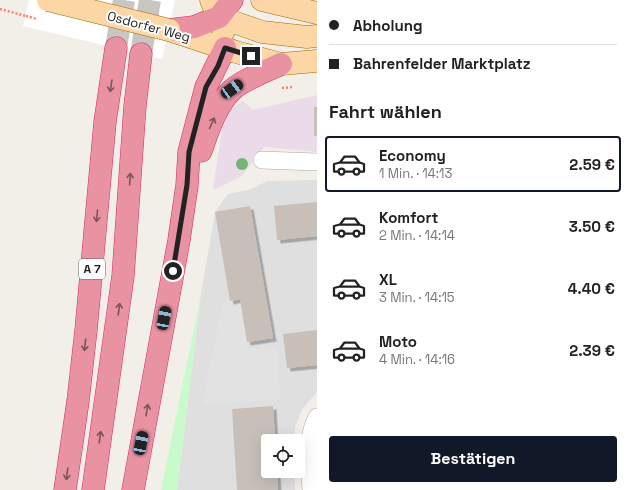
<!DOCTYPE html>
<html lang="de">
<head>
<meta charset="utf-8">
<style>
	:root { --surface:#fff; --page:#f6f6f6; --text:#222; --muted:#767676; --line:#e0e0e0; --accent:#111827 }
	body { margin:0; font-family:"Space Grotesk",sans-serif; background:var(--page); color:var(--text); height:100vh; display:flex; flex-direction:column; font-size:15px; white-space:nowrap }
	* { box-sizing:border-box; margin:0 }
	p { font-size:13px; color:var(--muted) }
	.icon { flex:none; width:22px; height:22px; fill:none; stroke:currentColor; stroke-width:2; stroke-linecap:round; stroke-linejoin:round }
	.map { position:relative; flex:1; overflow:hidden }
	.sheet { display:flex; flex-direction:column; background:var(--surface); width:312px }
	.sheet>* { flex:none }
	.top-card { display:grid; align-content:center; height:88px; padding:0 12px; background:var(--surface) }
	.tools { position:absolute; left:261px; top:434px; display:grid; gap:8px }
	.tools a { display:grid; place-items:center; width:44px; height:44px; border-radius:4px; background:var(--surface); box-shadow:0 4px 16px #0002; font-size:20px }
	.end { position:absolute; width:18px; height:18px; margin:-9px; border:5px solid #222; background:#fff; box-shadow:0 0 0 2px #fff }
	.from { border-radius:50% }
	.car { position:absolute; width:12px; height:24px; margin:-12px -6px; border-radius:5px; box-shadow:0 0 3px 1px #0007; background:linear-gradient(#222 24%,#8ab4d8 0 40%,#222 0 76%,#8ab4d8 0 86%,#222 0) }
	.top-card b { display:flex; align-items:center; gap:14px; height:38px; font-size:15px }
	.top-card b+b { border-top:1px solid var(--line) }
	.top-card i { width:10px; height:10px; background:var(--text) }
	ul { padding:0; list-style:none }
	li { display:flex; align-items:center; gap:12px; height:56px; margin:0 8px 6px; padding:0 4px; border:2px solid transparent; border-radius:4px }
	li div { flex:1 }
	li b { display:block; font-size:15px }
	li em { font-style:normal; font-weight:800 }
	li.active { border-color:var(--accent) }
	li>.icon { width:36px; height:36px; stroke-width:1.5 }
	h2 { padding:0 12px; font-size:18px; line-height:48px }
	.button { display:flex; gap:8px; margin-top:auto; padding:8px 12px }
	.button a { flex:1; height:46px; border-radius:4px; background:var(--accent); color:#fff; font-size:16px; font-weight:800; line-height:46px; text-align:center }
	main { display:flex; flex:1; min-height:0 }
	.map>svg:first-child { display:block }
</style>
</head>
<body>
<main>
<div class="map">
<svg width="317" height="490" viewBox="0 0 317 490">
	<defs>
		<filter id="shadow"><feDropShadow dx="3.5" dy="3.5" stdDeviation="0" flood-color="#0004"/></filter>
	</defs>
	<rect width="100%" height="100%" fill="#f2efe9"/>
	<path fill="#e0dfdf" d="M317 180V392L302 410 295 428 293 441H268V471H294L295 490H177L201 294 215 212 228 194 252 189 267 181Z"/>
	<path fill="#ebdbe8" d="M317 95V152L264 147 242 176 213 190 222 129 228 111 243 101 253 110Z"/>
	<path fill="#c8facc" d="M201 294 177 490H161Z"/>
	<path fill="#e2e2e2" d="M240 299 248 349 277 348 280 400 202 404 223 302Z"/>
	<path fill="#fff" d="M29 0H175L162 59 23 26Z"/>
	<g fill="#c7bfb8" filter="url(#shadow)">
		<rect x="314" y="107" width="3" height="29"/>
		<path d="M317 202V236L277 240 274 206Z"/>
		<path d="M250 206 273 338 247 342 240 299 230 301 215 212Z"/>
		<path d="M317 330V365L287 368 283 334Z"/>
		<path d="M273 406 275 441H268V471H277L278 490H237L232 409Z"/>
	</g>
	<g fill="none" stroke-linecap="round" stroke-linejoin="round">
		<g stroke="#c8c6c1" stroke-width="22" stroke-dasharray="22 11" stroke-linecap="butt">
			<path d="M116 48 124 0"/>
			<path d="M141 54 150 0"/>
		</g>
		<defs>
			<g id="street">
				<path d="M262 160 317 162"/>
				<path d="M311 490C310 466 305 439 317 417"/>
			</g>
			<g id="primary">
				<path d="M211 0 224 31"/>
				<path d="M262 0 317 13"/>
				<path d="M219 17 262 32 307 37 317 36"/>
				<path d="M169 30 236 52 281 64 317 61"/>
			</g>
			<g id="highway">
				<path d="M169 30 194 27 219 17 232 0"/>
				<path d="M201 151C208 131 216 105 232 90 241 81 268 70 281 64"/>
				<path d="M65 490 78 401 86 330 105 122 116 48"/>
				<path d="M93 490 123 276 135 106 141 54"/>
				<path d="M133 490 179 240 187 185 189 152 206 87 225 48"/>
			</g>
		</defs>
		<use href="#street" stroke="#a9a9a9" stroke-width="18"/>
		<use href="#primary" stroke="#a06b00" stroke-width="23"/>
		<use href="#highway" stroke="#dc2a67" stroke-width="23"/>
		<g stroke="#fa8072" stroke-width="2.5" stroke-dasharray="2 2" stroke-linecap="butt">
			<path d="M0 9 26 16"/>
			<path d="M282 88 293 87"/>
		</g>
		<use href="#street" stroke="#fff" stroke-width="17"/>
		<use href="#primary" stroke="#fcd6a4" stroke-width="22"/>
		<use href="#highway" stroke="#e892a2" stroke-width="22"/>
		<defs>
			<path id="primary-bridge" d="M48 0 169 30"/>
		</defs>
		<use href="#primary-bridge" stroke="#a06b00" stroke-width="23" stroke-linecap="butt"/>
		<path stroke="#fa8072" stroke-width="2.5" stroke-dasharray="2 2" stroke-linecap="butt" d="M26 16 37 19"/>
		<use href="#primary-bridge" stroke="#fcd6a4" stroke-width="22"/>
	</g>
	<circle fill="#74b475" cx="242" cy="164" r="6"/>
	<defs><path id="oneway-shaft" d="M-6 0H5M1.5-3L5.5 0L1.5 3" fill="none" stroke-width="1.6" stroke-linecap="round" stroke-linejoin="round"/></defs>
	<g stroke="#7b545c">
		<use href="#oneway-shaft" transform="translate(111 86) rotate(99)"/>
		<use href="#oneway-shaft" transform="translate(212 123) rotate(-66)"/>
		<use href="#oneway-shaft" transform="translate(130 179) rotate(-86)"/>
		<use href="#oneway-shaft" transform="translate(97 216) rotate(95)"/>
		<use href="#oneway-shaft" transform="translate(119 309) rotate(-82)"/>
		<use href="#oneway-shaft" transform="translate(85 345) rotate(97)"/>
		<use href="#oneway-shaft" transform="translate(147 410) rotate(-80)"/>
		<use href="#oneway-shaft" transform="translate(100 437) rotate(-82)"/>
		<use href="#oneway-shaft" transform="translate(67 474) rotate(98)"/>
	</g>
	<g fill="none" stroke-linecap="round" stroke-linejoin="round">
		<path stroke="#222" stroke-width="5" d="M173 271 187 185 189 152 206 87 218 66 225 48 251 56"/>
	</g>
	<g text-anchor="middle" stroke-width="4" stroke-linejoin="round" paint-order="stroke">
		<rect fill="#fff" stroke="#646464" stroke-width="1" x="79" y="259" width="26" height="20" rx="3"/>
		<g font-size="12" font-weight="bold" fill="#222">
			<text x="92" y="273">A 7</text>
		</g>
		<g font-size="13" fill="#222" stroke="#fff">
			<text transform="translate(149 26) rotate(15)" y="5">Osdorfer Weg</text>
		</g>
	</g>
</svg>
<div class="tools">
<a><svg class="icon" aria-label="locate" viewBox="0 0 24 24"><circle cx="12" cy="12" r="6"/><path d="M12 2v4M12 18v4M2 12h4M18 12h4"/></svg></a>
</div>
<i class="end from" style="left:173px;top:271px"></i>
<i class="end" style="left:251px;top:56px"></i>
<i class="car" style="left:232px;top:89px;rotate:55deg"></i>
<i class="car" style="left:164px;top:318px;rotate:11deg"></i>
<i class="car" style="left:141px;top:443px;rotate:11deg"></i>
</div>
<section class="sheet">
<div class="top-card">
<b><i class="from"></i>Abholung</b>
<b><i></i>Bahrenfelder Marktplatz</b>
</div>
<h2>Fahrt wählen</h2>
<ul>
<li class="active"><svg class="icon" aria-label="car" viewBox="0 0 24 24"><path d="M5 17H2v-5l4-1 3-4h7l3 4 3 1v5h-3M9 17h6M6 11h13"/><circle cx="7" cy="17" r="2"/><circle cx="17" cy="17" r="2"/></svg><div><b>Economy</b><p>1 Min. · 14:13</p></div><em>2.59 €</em></li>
<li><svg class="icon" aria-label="car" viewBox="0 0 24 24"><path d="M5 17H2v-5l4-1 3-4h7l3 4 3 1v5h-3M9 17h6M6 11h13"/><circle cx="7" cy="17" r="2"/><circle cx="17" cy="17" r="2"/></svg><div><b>Komfort</b><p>2 Min. · 14:14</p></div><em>3.50 €</em></li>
<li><svg class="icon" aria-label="car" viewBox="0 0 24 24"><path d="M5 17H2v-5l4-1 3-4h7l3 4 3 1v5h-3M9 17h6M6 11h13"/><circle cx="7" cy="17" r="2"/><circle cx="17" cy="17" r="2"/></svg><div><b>XL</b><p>3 Min. · 14:15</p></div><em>4.40 €</em></li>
<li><svg class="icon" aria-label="car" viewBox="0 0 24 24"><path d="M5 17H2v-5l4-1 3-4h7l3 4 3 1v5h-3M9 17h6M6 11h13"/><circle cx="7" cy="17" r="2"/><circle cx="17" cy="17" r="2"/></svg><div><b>Moto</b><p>4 Min. · 14:16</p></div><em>2.39 €</em></li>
</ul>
<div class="button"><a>Bestätigen</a></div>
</section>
</main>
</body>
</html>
